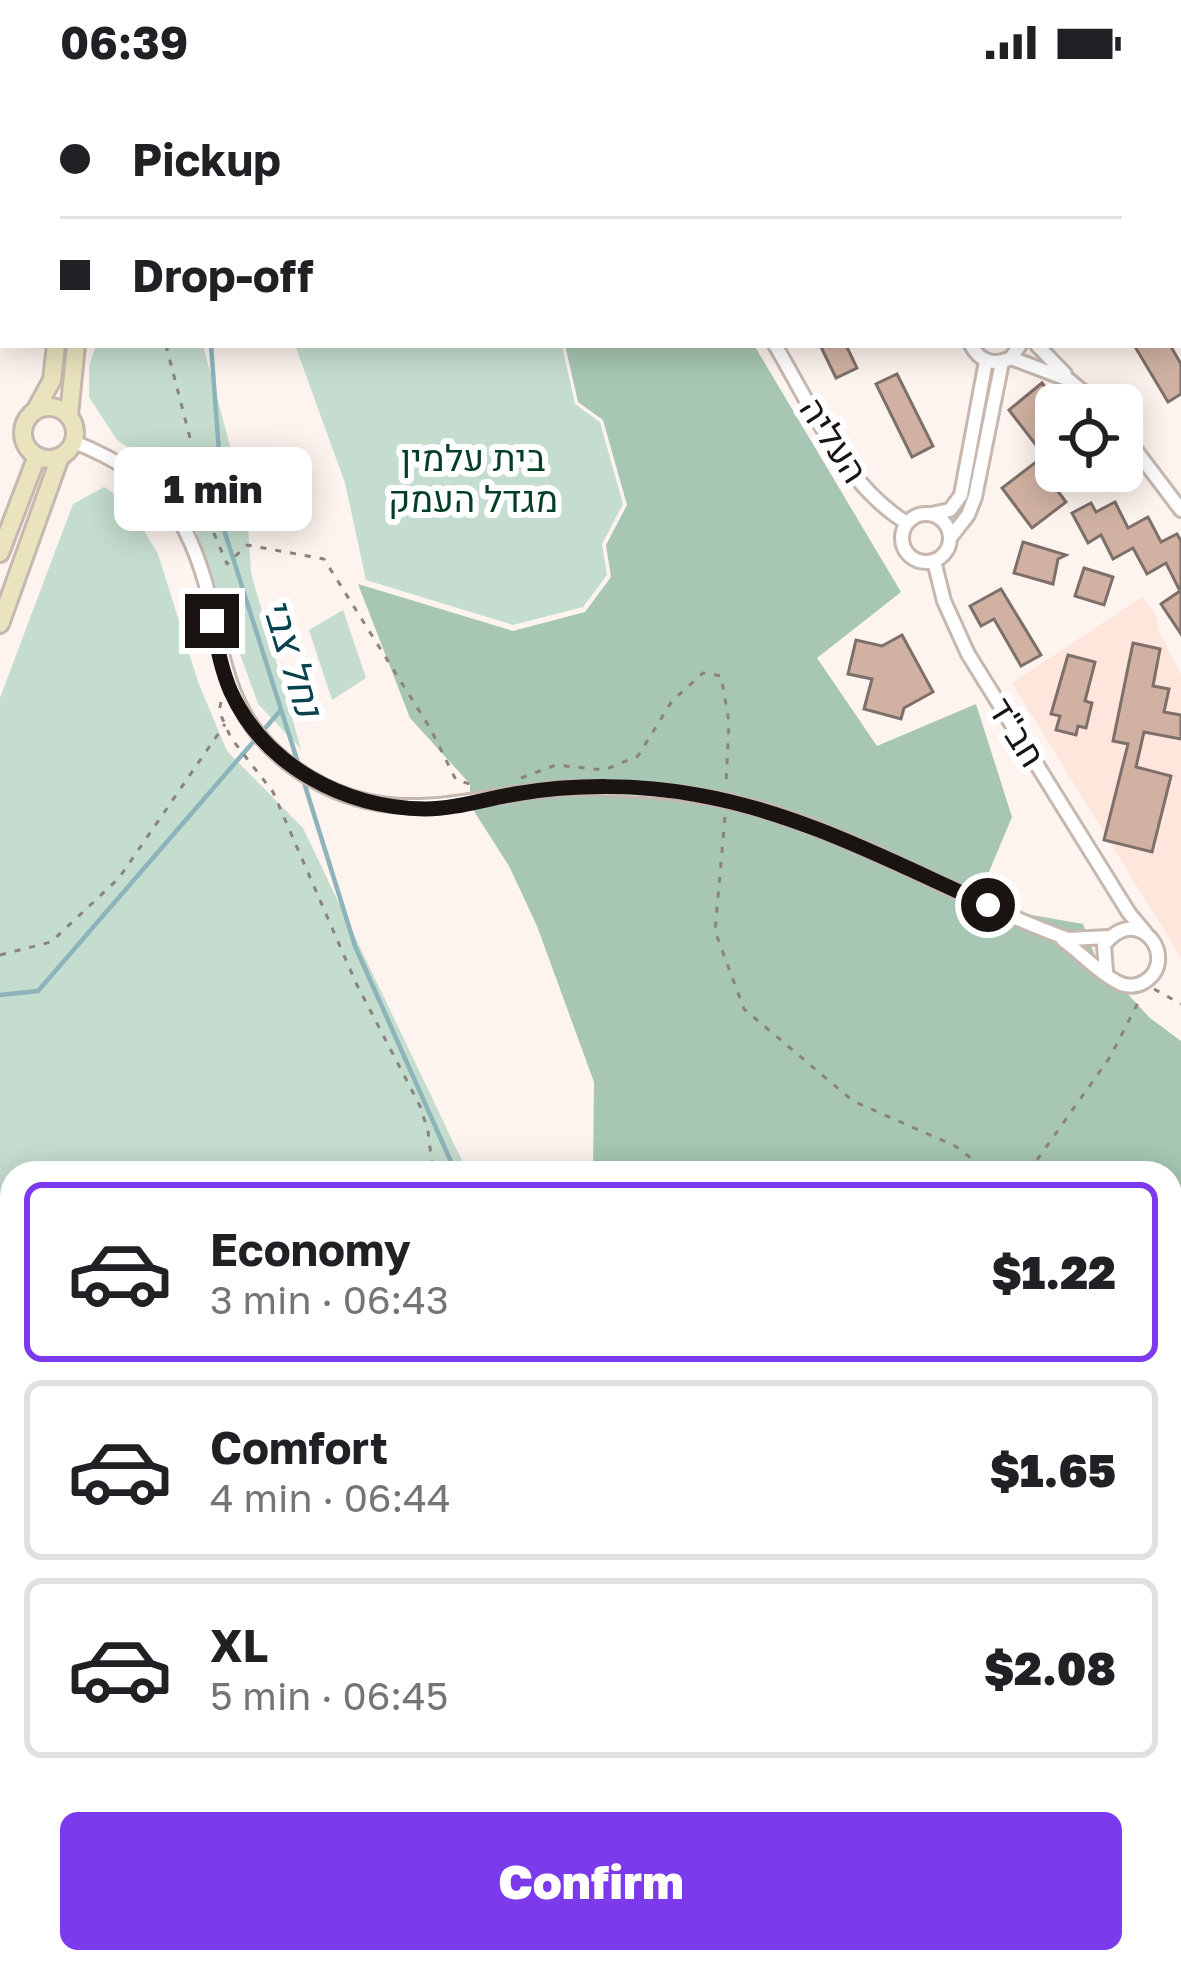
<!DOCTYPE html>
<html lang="en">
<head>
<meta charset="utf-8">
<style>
	:root { --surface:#fff; --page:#f6f6f6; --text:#202124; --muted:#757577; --line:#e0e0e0; --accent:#7c3aed }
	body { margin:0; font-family:"Golos Text",Heebo,sans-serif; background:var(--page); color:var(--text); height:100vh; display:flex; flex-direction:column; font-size:45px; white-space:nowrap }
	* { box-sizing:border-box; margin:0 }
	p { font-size:39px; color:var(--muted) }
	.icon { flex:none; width:66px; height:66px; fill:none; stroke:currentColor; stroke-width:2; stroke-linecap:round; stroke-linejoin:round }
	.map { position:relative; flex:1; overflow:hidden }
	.sheet { position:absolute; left:0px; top:1077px; width:1182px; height:813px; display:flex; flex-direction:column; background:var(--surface); border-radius:36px 36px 0 0; box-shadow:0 6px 30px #0003 }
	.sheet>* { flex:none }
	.guide { position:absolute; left:0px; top:0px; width:1182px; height:264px; box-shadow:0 6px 30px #0003; display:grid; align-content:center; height:264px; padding:0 60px; background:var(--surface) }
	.fabs { position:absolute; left:1035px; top:300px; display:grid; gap:24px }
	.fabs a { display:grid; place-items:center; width:108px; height:108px; border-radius:18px; background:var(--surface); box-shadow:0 6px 30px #0003; font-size:60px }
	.end { position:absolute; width:54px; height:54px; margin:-27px; border:15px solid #191411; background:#fff; box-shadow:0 0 0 6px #fff }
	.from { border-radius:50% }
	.bubble { position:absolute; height:84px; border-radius:18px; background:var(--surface); box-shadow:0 6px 30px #0003; font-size:39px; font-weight:800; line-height:84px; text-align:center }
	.guide b { display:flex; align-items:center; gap:42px; height:114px; font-size:45px }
	.guide b+b { border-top:3px solid var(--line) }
	.guide i { width:30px; height:30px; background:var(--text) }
	ul { padding:21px 0 0; list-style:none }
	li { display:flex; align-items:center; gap:36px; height:180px; margin:0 24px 18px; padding:0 36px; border:6px solid var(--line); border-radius:18px }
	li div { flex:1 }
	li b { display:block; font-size:45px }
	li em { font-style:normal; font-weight:800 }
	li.current { border-color:var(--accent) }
	li>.icon { width:108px; height:108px; stroke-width:1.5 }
	.cta { display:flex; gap:24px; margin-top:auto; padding:24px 60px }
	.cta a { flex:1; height:138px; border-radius:18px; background:var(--accent); color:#fff; font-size:48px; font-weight:800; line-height:138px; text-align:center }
	.status { display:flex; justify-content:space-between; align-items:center; height:84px; padding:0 60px; background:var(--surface); direction:ltr }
	.status svg { height:33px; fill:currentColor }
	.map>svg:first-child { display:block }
</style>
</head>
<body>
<div class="status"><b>06:39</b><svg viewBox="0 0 49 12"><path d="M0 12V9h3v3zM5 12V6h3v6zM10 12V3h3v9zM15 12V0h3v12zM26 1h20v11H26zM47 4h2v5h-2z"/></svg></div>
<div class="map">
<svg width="1181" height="1889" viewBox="0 0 1181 1889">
	<rect width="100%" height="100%" fill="#fdf3ef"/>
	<path fill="#fde6da" d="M1170 1424 1181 1426V1889H400L402 1878H1170Z"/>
	<path fill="#fee6dc" d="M1142 513 1155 528 1159 548 1181 590V874L1012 599Z"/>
	<g fill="#c5ddce">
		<path d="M67 0H254L68 3Z"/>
		<path d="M259 0H503L504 3H258Z"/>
		<path d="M96 261H203L247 425 251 489 301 665 258 620 189 428 167 391 117 356 89 313V282Z"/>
		<path d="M295 261H562L575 320 600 338 623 420 602 460 607 491 583 523 513 541 366 496 345 399Z"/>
		<path d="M104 403 128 419 158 470 198 598 227 667 303 744 468 1089H12V1821L0 1828V614L73 420Z"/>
		<path d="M343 526 366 594 332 616 309 546Z"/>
	</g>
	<path fill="#a7c6b3" d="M565 261H754L901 508 817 574 877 662 976 620 1012 733 975 821 1083 840 1097 877 1150 934 1181 957V1418H1170V1089H593L594 998 537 842 509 782 470 721V700L410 634 358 500 513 547 585 528 611 493 606 461 627 421 603 336 578 318Z"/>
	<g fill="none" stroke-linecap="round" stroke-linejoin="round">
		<g stroke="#8db3bb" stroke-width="4.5">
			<path d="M242 3 243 0"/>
			<path d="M211 261 225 449 299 682"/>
			<path d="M302 692 355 862 456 1089"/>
			<path d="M0 911 38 907 280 627"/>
			<path d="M373 1889 374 1878"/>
		</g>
	</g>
	<g fill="#d1b2a2" stroke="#7d6f69" stroke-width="3">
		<path d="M820 261H846L857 284 836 294Z"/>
		<path d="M1134 261H1170L1181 280V310L1168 318Z"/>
		<path d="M897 290 933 362 912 373 876 300Z"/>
		<path d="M1042 299 1056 317V352L1039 365 1009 326Z"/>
		<path d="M1036 378 1066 418 1032 444 1002 404Z"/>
		<path d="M1115 418 1128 444 1148 433 1161 458 1177 450 1181 457V550L1161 520 1180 507 1166 479 1147 490 1133 464 1113 475 1101 451 1088 459 1072 429 1091 419 1096 428Z"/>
		<path d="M1023 458 1066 471 1058 475 1053 500 1014 489Z"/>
		<path d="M1084 484 1113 493 1104 521 1075 512Z"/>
		<path d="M1001 505 1041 571 1021 582 994 535 981 542 970 522Z"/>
		<path d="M902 551 933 608 904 624 901 635 864 625 872 595 848 590 856 556 882 562Z"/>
		<path d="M1133 559 1160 565 1153 602 1169 605 1164 628 1181 631V655L1144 648 1136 683 1171 692 1152 768 1104 756 1128 660 1113 657Z"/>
		<path d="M1068 571 1095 578 1085 617 1092 619 1086 644 1078 642 1076 651 1056 646 1060 632 1051 630Z"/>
	</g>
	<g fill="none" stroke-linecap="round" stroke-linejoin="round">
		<defs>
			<g id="lane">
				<path d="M1132 0 1134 3"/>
				<path d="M1089 3 1094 0"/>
			</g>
			<g id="street">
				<path d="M619 0 620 3"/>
				<path d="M784 3V0"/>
				<path d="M1179 49 1181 48"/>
				<path d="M1179 239 1181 241"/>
				<path d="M775 261C812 323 844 401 907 439"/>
				<path d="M971 261C980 278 994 282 1011 274L1020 261"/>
				<path d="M1037 261 1065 290"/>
				<path d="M1011 274 1069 296 1099 321"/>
				<path d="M1122 348 1181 426"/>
				<path d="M74 358C117 375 163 403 185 446 234 542 201 631 313 696 405 749 483 705 579 704 640 704 700 708 759 725 866 756 963 817 1068 855L1110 853"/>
				<circle cx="926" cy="454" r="24"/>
				<path d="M931 430 950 426 961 411 986 277"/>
				<path d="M950 454 968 431 975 413 1002 278"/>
				<path d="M934 477 944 517 968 570 1129 829 1145 848"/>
				<path d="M1063 856C1081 869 1098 888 1117 898 1125 903 1136 903 1144 898 1181 876 1138 816 1104 861L1106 888"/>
				<path d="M1170 1775 1181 1769"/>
				<path d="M1128 1878 1141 1889"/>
				<path d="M813 1889 817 1878"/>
			</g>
			<g id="secondary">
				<path d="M25 0 26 3"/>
				<path d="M49 0V3"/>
				<circle cx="49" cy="349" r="26"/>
				<path d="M35 327 52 296 56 261"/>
				<path d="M69 331 76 261"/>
				<path d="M0 469 37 372"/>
				<path d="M0 540 60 373"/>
			</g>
		</defs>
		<use href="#lane" stroke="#c6b7af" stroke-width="12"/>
		<use href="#street" stroke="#c6b7af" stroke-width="18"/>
		<use href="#secondary" stroke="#c6b7af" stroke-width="22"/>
		<g stroke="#8b8380" stroke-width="3" stroke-dasharray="6 9" stroke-linecap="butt">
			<path d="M205 3 206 0"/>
			<path d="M166 261 190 354 196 407 227 480 247 461 324 475 430 644 456 696 477 702"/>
			<path d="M221 618 219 627 231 654 273 708 356 899 420 1022 428 1047 433 1089"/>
			<path d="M521 694 556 681 604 686 638 672 672 617 703 589 721 592 729 638 726 700"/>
			<path d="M725 733 715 847 744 925 853 1017 955 1062 991 1089"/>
			<path d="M0 871 51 858 119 794 225 640"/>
			<path d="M1154 905 1181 920"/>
			<path d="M994 1089 1037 1076 1110 973 1141 913"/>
			<path d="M0 1841 12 1838"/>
			<path d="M96 1878 101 1889"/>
			<path d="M366 1889 367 1878"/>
		</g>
		<use href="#lane" stroke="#fff" stroke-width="6"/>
		<use href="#street" stroke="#fff" stroke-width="12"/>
		<use href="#secondary" stroke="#e9e4bd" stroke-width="16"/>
	</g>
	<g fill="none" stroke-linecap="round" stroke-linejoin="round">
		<path stroke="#191411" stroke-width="15" d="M212 537C217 561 221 585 231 608 265 682 345 724 425 725 455 725 485 715 515 710 574 700 639 700 698 711 801 729 894 779 988 821"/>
	</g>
	<g text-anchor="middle" stroke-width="12" stroke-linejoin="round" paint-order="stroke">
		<g font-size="36" fill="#191411" stroke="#fff">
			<text transform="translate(834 356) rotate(57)" y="13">העליה</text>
			<text transform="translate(1017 648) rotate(58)" y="13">חב"ד</text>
		</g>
		<g font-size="36" fill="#043f25" stroke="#fff">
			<text x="473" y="387">בית עלמין<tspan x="473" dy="41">מגדל העמק</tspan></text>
		</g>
		<g font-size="39" font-style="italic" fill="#07424d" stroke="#fff">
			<text transform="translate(293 573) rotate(73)" y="14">נחל צבי</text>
		</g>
	</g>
</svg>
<div class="fabs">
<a><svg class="icon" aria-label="locate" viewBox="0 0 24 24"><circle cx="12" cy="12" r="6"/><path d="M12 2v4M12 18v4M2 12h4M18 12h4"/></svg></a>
</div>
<i class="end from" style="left:988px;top:821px"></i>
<i class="end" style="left:212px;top:537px"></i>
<div class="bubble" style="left:114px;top:363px;width:198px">1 min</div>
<div class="guide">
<b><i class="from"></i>Pickup</b>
<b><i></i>Drop-off</b>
</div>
<section class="sheet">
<ul>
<li class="current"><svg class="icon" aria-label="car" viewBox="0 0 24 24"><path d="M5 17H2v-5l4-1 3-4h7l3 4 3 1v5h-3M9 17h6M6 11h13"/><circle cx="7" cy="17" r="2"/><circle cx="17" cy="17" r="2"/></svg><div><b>Economy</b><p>3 min · 06:43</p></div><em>$1.22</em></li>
<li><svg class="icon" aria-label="car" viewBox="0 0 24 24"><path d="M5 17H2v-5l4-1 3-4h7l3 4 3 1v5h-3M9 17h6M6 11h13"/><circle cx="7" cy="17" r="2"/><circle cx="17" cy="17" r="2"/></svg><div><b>Comfort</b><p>4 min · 06:44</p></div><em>$1.65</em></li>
<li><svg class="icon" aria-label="car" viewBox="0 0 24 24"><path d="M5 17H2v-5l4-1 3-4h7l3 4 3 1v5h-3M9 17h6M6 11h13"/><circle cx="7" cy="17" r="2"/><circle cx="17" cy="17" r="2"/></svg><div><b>XL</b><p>5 min · 06:45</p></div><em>$2.08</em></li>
</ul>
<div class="cta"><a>Confirm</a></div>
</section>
</div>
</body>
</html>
